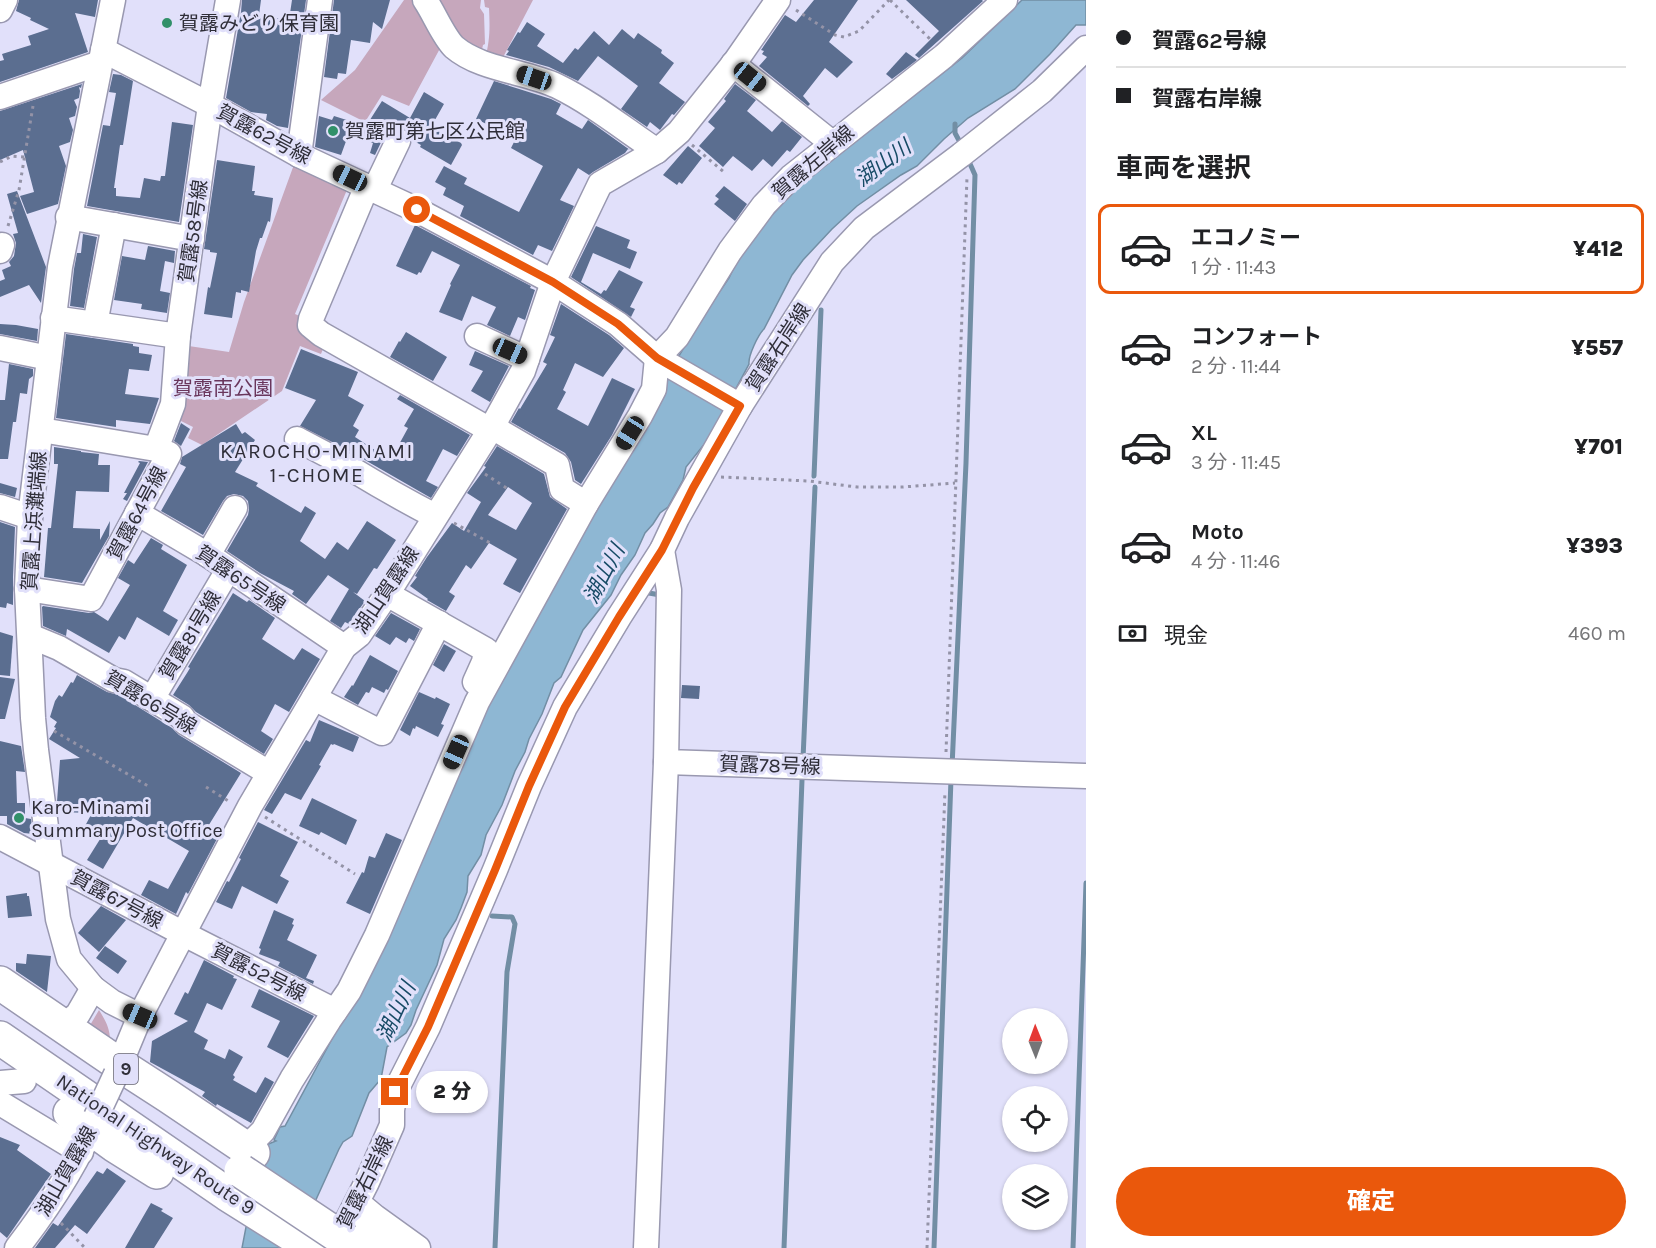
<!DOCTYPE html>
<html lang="ja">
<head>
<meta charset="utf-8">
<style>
	:root { --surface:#fff; --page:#f6f6f6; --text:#202124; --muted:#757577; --line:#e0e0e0; --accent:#ea580c }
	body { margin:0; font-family:Karla,"Noto Sans JP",sans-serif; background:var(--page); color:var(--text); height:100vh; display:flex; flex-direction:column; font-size:22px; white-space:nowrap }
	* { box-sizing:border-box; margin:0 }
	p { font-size:20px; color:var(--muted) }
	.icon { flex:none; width:33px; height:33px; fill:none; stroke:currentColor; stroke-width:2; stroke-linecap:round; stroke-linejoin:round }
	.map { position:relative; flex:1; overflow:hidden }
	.sheet { display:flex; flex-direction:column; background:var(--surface); width:570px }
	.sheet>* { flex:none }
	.banner { display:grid; align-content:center; height:132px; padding:0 30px; background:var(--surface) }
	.needle { width:39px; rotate:359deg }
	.controls { position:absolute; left:1002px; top:1008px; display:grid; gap:12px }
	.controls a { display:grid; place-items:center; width:66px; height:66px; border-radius:50%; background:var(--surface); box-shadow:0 2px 4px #0004; font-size:30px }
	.end { position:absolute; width:27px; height:27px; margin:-14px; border:8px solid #ea580c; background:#fff; box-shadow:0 0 0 3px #fff }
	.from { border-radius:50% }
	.bubble { position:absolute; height:42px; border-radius:21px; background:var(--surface); box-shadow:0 2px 4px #0004; font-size:20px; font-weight:800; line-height:42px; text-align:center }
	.car { position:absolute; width:18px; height:36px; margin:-18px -9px; border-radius:8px; box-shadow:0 0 4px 2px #0007; background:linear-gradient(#222 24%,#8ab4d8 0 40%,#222 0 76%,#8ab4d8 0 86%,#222 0) }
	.banner b { display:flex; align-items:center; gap:21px; height:57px; font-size:22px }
	.banner b+b { border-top:2px solid var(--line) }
	.banner i { width:15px; height:15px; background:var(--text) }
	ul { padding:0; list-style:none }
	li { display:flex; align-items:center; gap:18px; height:90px; margin:0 12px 9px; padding:0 18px; border:3px solid transparent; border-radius:12px }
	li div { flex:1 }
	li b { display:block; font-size:22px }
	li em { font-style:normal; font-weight:800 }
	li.current { border-color:var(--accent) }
	li>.icon { width:54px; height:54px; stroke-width:1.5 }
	h2 { padding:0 30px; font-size:27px; line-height:72px }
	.pay { display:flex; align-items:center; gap:15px; height:66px; padding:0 30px; font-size:22px }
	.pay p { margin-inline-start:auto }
	.primary-button { display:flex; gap:12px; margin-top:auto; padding:12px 30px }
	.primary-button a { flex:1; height:69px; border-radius:36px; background:var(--accent); color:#fff; font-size:24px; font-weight:800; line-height:69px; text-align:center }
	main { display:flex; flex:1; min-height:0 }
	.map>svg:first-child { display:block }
</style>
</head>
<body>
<main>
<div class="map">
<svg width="1086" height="1248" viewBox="0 0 1086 1248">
	<rect width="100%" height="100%" fill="#e1e0fa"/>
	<g fill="#c6a7bc">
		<path d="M404 0H418L444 41 409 106 382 95 365 122 321 100 355 70Z"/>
		<path d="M433 0H481L480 8 484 14 485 44 483 45 480 58 470 53Z"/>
		<path d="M484 0H533L499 65 485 60C490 39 490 29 489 8L485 7Z"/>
		<path d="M296 159 349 185 295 314 307 319 326 341 321 354 300 346 282 391 202 445 188 438 193 427 175 418 182 386 187 387 189 378 183 375 182 345 229 352 244 302Z"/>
		<path d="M99 1010C105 1020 110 1028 110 1040L89 1027Z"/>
	</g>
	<path fill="#8eb7d3" stroke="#728ea4" stroke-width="1.5" d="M1022 0H1086V25H1076L1050 54 1015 89 968 118 944 139 917 166 901 175 857 206 832 229 803 260 792 275 764 329C758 335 748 356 749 364L710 437 686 467 683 480 668 507 660 513 653 524 645 533 635 555 621 575 611 595 583 630 561 677 554 683 542 714 529 739 525 752 515 771 502 805 486 835 481 855 468 876 467 892 461 908 456 920 444 939 437 965 416 1010 411 1025 406 1033 387 1047 381 1079 369 1093 352 1136 343 1142 339 1149 294 1248H242L261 1149 266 1145 276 1141 274 1140 280 1127 285 1126 340 1024 451 781 504 671 665 380 697 325 729 278 742 250 758 230 799 186 962 58Z"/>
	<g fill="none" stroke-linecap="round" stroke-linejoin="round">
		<g stroke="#728ea4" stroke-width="5">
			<path d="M955 124V133L962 146"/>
			<path d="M814 476 821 310"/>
			<path d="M649 593 660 595V599"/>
			<path d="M803 759 815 487"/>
			<path d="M952 767 966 463 975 175 967 157"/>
			<path d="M492 916 512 917 515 924 507 972 495 1248"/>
			<path d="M784 1248 802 780"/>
			<path d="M934 1248 951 779"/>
			<path d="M1073 1248 1086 883"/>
		</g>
	</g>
	<g fill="#5b6e90" fill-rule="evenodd">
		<path d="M19 0H98L95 17 75 13 88 52 0 82V61L4 60 2 54 31 45 28 36 49 29 30 20 31 18 16 11Z"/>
		<path d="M242 0H261L259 15 289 20 292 0H306L288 128 277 126 266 120 267 114 251 112 226 98 241 12Z"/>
		<path d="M334 0H390L382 29 373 22 370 43 351 40 346 74 338 73 337 79 324 77Z"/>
		<path d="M814 0H858L829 42 853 62 837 78 825 68 803 96 810 104 808 106 759 66 767 57 762 54 764 51 761 50 785 15 796 22Z"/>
		<path d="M906 0H982L983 1 919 58 915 55 939 31Z"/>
		<path d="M527 22 545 34 537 46 563 63 575 48 578 50 594 31 609 45 622 29 634 39 638 33 662 50 661 53 674 63 659 83 685 102 674 115 672 114 660 130 650 122 647 127 621 109 638 86 598 56 578 81 549 67 506 55 509 51 507 50 518 32 520 33Z"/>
		<path d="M906 52 917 60 892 79 886 74Z"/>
		<path d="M113 74 121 75 133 81 123 145H120L114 188H116V196L140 198 144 178 160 181 161 176H165L172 122 193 125 179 222 87 206 103 125 110 126 116 93 109 92Z"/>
		<path d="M494 81 551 99 561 104 556 114 582 129 588 120 630 150 628 149 625 153 593 172 589 175 578 168 560 200 574 206 552 251 538 245 533 255 460 216 464 206 443 195 446 188 435 182 444 166 467 178 464 184 519 212 543 166 511 148 516 138 476 119Z"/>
		<path d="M82 84 81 88 79 87 80 91 79 98 74 100 77 107 75 116 69 118 73 130 70 142 59 146 66 166 58 204 27 214 20 196 34 192 23 150 0 160V111Z"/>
		<path d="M735 84 756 100 747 111 772 132 782 121 802 137 790 152 787 150 772 167 763 159 752 171 733 156 723 167 699 146 715 128 708 122 726 101 724 99Z"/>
		<path d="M424 92 444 104 431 127 461 143 462 145 451 165 420 147 421 145 412 140 409 133 404 128 398 127 390 129 385 134 375 155 370 153 373 143 359 137 382 101 410 118Z"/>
		<path d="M319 116 332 120 334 116 353 122 341 155 315 147Z"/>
		<path d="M688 146 702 158 682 184 679 182 677 185 663 175Z"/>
		<path d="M217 160 255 166 252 191H255L254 195 273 198 270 222 268 221 262 238H260L256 251 249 292 241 290V293L236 292 232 318 204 314 208 287 210 288 217 253 210 252V250L204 249Z"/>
		<path d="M724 186 747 204 735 221 714 204 719 199 715 196Z"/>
		<path d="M17 191 46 267 41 303 29 285 0 297V281L5 279 2 270 11 266 9 262 14 256 16 243 13 234 18 233 7 194Z"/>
		<path d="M415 225 531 286 530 288 535 290 525 320 518 317 510 336 487 325 496 307 472 296 462 321 439 312 451 285 450 284 460 265 432 251 421 273 419 272 417 275 396 266Z"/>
		<path d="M596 226 630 240 627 248 637 252 630 269 593 253 581 282 601 294 604 290 606 291 619 270 643 282 630 307 635 309 631 317 571 277Z"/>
		<path d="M83 234 97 237 84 308 70 306 74 269 77 253H81Z"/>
		<path d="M148 246 175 251 174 263 165 261 160 291 170 293 167 313 141 309 142 304 114 300 122 256 145 260Z"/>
		<path d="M561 304 609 335 624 348 603 377 575 363 563 390 566 392 557 409 588 426 612 378 635 389 612 435 581 484 575 480 571 462 565 453 511 422 519 408 520 409 547 364 543 362 555 337 550 335Z"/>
		<path d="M0 324 16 325 38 329 37 341 0 334Z"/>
		<path d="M406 332 447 357 433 381 390 357 399 341 400 342Z"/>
		<path d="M66 334 133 344V346L139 347V353L152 355 149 371 129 369 125 394 159 398 150 424 116 420V427L56 418Z"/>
		<path d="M301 349 358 372 348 396 364 405 353 426 359 430 355 437 387 458 391 459 408 428 404 426 414 409 397 399 400 395 470 435 457 456 443 449 426 481 438 487 431 498 344 448 300 426 316 400 285 388Z"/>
		<path d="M475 351 509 366 490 402 471 391 483 371 469 365Z"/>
		<path d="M9 364 33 369V376L29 379 27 394 20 393 16 422H13L8 459H0V400H5Z"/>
		<path d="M181 423 190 429 181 446 174 441Z"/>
		<path d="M236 424 242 434 245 432 255 440 235 472 258 483 256 486 301 513 305 506 316 513 300 541 325 559 337 542 348 550 367 521 396 540 377 569 374 568 357 594 353 592 365 601 349 624 345 622 341 628 330 621 349 589 328 575 306 604 292 594 294 591 260 573 227 551 248 515 249 509 248 501 243 496 234 494 227 496 223 501 203 535 161 511 186 467 180 464 182 457Z"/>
		<path d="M497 446 544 474 550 497 567 509 520 593 503 584 517 559 489 543 471 569 466 565 449 592 455 596 446 611 427 600 428 599 410 586 417 577 415 576 427 557 452 523 464 531 481 502 467 493 486 467 484 466ZM508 487 532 503 516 530 488 515Z"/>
		<path d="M54 447 81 451V452L99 454 98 465H110L109 492 76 491 73 528 100 529V540L110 521 109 536 82 583 44 577 48 528H51L58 464H54Z"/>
		<path d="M139 461 148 462 127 501 123 499 127 493H124L140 463 138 462Z"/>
		<path d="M0 483 17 488 15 497 0 493Z"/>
		<path d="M0 522 15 527 13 577V605L7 603 6 608 0 607Z"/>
		<path d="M151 538 163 545 161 549 187 565 163 611 178 620 169 636 137 617 125 640 119 636 109 653 67 629 66 636 43 626 42 607 43 606 89 613 94 612 108 621 130 585 118 578 128 560 134 564Z"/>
		<path d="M233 593 247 602 249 600 275 618 262 639 294 660 302 648 320 659 289 712 275 704 261 731 273 739 264 754 196 712 189 705 173 695 187 673 190 668 188 667Z"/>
		<path d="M391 613 420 629 414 641 409 638 406 643 396 637 390 645 375 636Z"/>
		<path d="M0 632 13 636 10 676 0 675Z"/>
		<path d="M444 644 456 651 444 672 433 665Z"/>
		<path d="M370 655 398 671 388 690 386 689 384 693 372 687 369 693 366 692 358 705 344 697 352 685 353 686Z"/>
		<path d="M77 675 107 692 119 695 172 728 179 735 241 773 207 828 219 835 188 894 186 892 176 914 141 895 149 880 168 889 189 851 133 818 103 869 87 860 102 836 85 826 92 813 58 812 57 802 60 760 80 758 49 739 56 728 54 727 57 722 50 717 55 701 59 695 62 697 71 682 73 683Z"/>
		<path d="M0 677 15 679 5 719H0Z"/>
		<path d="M682 685 700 686 699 699 681 698Z"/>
		<path d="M419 692 435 699 436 697 450 704 441 724 444 725 438 737 416 726 415 729 413 728 410 736 400 730Z"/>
		<path d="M319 720 359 737 353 752 334 744 333 745 331 744 319 765 321 766 301 800 285 793 272 814 264 810 306 740 310 742Z"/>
		<path d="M0 741 21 746 25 772 16 771 17 803H25V818L31 819 33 834 24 833 7 824V816H0Z"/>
		<path d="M312 798 357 820 346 845 321 832 319 835 299 826Z"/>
		<path d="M258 822 298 842 280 876 289 881 277 904 242 886 232 909 216 902 227 881 229 882 241 859 239 858Z"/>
		<path d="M386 833 402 840 370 914 346 903 362 872 364 873 369 856 375 858Z"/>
		<path d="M27 893V896H29L32 916 8 918 6 896Z"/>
		<path d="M101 906 126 920 99 952 78 933Z"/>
		<path d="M274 910 294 919 292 924 294 925 287 940 317 955 306 978 314 981 313 984 278 966 280 962 259 954 261 949 259 948Z"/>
		<path d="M105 946 127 961 118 974 96 958Z"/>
		<path d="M27 954 51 956 47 992 16 971V963L26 964Z"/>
		<path d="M204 960 234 976 233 978 237 979 222 1010 207 1003 194 1032 208 1040 204 1049 225 1059 229 1049 243 1057 233 1075 235 1077 233 1080 256 1093 265 1077 274 1082 251 1123 217 1104 216 1106 202 1096 205 1092 150 1062 152 1041 188 1021 174 1014 185 992 188 994Z"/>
		<path d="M259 989 314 1016 288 1058 267 1047 280 1021 251 1007Z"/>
		<path d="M0 1137 20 1145 17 1150 51 1174 7 1238 0 1232Z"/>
		<path d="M107 1168 126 1181 87 1234 75 1225 55 1248H35L53 1223 58 1226 97 1171 103 1174Z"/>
		<path d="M151 1203 163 1209 161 1211 173 1218 154 1248H125Z"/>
	</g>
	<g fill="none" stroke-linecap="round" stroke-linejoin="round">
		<defs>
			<g id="minor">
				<path d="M113 0 60 267 30 517 27 589 33 718 36 750 58 919 69 959 93 988 112 1002 140 1016"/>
				<path d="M425 0C434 13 443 36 454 47 481 70 525 71 557 86 592 103 624 129 657 151"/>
				<path d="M0 10 5 0"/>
				<path d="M103 50 210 105 299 155 417 210 553 282 618 324 657 358 740 406"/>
				<path d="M733 64 832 143"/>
				<path d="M0 97 100 63"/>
				<path d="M299 155 320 0"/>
				<path d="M367 186 311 319 310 325 321 334 490 430"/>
				<path d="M375 189 398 141"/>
				<path d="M68 217 192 239"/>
				<path d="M0 251 2 245"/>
				<path d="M53 318 178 336 210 105 228 0"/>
				<path d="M95 324 114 225"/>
				<path d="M477 336 527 359"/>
				<path d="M0 348 49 358"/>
				<path d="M492 427 557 465 562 489 586 504"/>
				<path d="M297 439C315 449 333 457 350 468 378 485 406 501 435 516"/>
				<path d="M156 449 173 404 178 336"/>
				<path d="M0 507 30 517"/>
				<path d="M137 513 208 555 344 647"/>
				<path d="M662 550 669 590 666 762 1086 776"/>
				<path d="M208 555 235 508"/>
				<path d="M27 589 91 599 169 454 156 449 41 430"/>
				<path d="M387 594 486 650 484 662 475 682"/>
				<path d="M30 636 59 648 114 680 124 682 182 717 186 723 269 773"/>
				<path d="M314 698 382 733 439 623"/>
				<path d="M152 699 228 570"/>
				<path d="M0 837 184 934 335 1011"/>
				<path d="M64 1026 78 1014 93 988"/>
				<path d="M116 1074 140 1016 250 806 344 647 359 635 387 594 492 427 523 371 553 282 600 184 657 151 679 132 735 62 778 0"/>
				<path d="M0 1083 24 1081"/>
				<path d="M0 1103 81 1152"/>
				<path d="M246 1148 263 1131 292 1079 329 1020 349 991 377 935 477 702 586 504 640 416 654 389 657 358 677 337 730 251 764 205 791 177 944 56 1005 0"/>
				<path d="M357 1202 375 1217 418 1248"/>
				<path d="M340 1235 367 1182 392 1125V1110L395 1092 428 1027 495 870 529 786 565 707 619 617 662 550 677 518 740 406 832 262 864 228 961 155 1042 91 1086 48"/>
				<path d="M17 1248C48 1208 77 1165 96 1117"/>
				<path d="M646 1248 666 762"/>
			</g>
			<g id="highway">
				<path d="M0 983 120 1065 168 1096 253 1153"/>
				<path d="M0 1038 227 1194 313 1248"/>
				<path d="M70 1113 114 1145 157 1172"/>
				<path d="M354 1223 388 1248"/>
			</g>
		</defs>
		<use href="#minor" stroke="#9998b0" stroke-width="27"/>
		<use href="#highway" stroke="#9998b0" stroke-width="36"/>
		<g stroke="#9493a7" stroke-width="3" stroke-dasharray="3 4.5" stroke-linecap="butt">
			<path d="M890 0 932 41"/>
			<path d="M796 10 835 35 844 37 859 31 889 0"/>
			<path d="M692 145 725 173"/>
			<path d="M0 162 12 156 24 157"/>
			<path d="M8 226 19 190 33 106"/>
			<path d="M485 474 508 489"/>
			<path d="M721 477 809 481 857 487H903L955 483"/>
			<path d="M454 523 492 544"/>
			<path d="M54 731 148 786"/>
			<path d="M946 752 967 177"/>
			<path d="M206 787 230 802"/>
			<path d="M265 817 355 874"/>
			<path d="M61 1223 85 1248"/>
			<path d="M927 1248 945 791"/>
		</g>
		<use href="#minor" stroke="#fff" stroke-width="24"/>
		<use href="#highway" stroke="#fff" stroke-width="33"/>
		<defs>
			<path id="minor-bridge" d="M96 1117 116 1074"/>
			<path id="highway-bridge" d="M241 1171 346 1241"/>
		</defs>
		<use href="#minor-bridge" stroke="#9998b0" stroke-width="27" stroke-linecap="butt"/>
		<use href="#highway-bridge" stroke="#9998b0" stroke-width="36" stroke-linecap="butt"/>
		<use href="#minor-bridge" stroke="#fff" stroke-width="24"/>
		<use href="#highway-bridge" stroke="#fff" stroke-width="33"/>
	</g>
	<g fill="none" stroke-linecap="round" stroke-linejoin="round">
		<path stroke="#ea580c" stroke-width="8" d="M395 1092 428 1027 495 870 529 786 565 707 619 617 662 550 693 488 740 406 657 358 618 324 553 282 417 210"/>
	</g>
	<g fill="#319069" stroke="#e1e0fa" stroke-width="2">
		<circle cx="167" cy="23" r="6"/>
		<circle cx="333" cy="131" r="6"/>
		<circle cx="19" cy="818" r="6"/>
	</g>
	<g text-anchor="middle" stroke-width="6" stroke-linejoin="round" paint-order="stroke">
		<rect fill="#e1e0fa" stroke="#646372" stroke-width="1.5" x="114" y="1054" width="24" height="30" rx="4.5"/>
		<g font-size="18" font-weight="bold" fill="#2f2e38">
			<text x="126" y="1075">9</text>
		</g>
		<g font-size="20" fill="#2f2e38" stroke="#e1e0fa" text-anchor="start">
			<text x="179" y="30">賀露みどり保育園</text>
			<text x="345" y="138">賀露町第七区公民館</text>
			<text x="31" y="814">Karo-Minami<tspan x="31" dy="23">Summary Post Office</tspan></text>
		</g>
		<g font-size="20" fill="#2f2e38" stroke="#e1e0fa">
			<text transform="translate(264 134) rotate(28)" y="7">賀露62号線</text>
			<text transform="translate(813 162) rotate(-41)" y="7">賀露左岸線</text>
			<text transform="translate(193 231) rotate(-82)" y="7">賀露58号線</text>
			<text transform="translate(778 347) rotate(-57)" y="7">賀露右岸線</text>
			<text transform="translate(137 513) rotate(-62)" y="7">賀露64号線</text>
			<text transform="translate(34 521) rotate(-86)" y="7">賀露上浜灘端線</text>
			<text transform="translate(241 579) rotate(34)" y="7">賀露65号線</text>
			<text transform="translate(386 590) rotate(-56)" y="7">湖山賀露線</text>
			<text transform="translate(190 635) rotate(-59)" y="7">賀露81号線</text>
			<text transform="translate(151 702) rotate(31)" y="7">賀露66号線</text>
			<text transform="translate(770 765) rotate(2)" y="7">賀露78号線</text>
			<text transform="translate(117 899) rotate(28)" y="7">賀露67号線</text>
			<text transform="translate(259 972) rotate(27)" y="7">賀露52号線</text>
			<text transform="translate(156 1144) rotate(34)" y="7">National Highway Route 9</text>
			<text transform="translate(66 1171) rotate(-60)" y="7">湖山賀露線</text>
			<text transform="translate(365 1182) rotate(-64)" y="7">賀露右岸線</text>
		</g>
		<g font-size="20" fill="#69365c" stroke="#e1e0fa">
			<text x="223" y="395">賀露南公園</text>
		</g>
		<g font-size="21" font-style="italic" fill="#184b67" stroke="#e1e0fa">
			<text transform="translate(883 163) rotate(-36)" y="7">湖山川</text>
			<text transform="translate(604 574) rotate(-62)" y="7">湖山川</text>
			<text transform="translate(396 1012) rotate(-65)" y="7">湖山川</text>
		</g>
		<g font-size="21" letter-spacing="1.5" fill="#2f2e38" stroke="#e1e0fa">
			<text x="317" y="458">KAROCHO-MINAMI<tspan x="317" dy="24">1-CHOME</tspan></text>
		</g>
	</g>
</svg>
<div class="controls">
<a><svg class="needle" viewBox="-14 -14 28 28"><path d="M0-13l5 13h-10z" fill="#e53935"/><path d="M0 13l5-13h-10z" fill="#757577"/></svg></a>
<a><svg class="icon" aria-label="locate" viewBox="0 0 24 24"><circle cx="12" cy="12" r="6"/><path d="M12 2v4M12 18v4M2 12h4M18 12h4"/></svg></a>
<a><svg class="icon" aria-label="layers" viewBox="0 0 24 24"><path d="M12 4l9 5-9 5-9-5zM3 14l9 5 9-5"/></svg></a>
</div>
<i class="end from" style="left:417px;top:210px"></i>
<i class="end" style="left:395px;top:1092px"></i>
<div class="bubble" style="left:416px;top:1071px;width:72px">2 分</div>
<i class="car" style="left:750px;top:77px;rotate:129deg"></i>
<i class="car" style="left:534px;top:78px;rotate:289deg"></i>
<i class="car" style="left:350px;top:178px;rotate:295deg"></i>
<i class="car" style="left:510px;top:351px;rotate:114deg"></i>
<i class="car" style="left:630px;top:433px;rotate:212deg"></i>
<i class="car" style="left:456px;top:752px;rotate:204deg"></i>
<i class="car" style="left:140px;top:1016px;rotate:293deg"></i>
</div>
<section class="sheet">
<div class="banner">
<b><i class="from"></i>賀露62号線</b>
<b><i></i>賀露右岸線</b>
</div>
<h2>車両を選択</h2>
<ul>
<li class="current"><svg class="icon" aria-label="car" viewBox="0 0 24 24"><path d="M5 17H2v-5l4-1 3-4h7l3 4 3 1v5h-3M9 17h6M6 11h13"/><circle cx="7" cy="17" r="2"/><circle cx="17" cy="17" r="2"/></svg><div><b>エコノミー</b><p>1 分 · 11:43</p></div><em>¥412</em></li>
<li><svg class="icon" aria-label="car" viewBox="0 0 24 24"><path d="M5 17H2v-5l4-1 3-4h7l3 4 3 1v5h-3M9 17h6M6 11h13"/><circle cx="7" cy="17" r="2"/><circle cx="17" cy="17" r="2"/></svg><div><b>コンフォート</b><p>2 分 · 11:44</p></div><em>¥557</em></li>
<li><svg class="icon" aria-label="car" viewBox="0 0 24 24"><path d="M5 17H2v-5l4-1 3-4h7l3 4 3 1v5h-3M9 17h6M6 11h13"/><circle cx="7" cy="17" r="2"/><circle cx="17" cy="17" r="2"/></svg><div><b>XL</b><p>3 分 · 11:45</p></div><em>¥701</em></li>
<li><svg class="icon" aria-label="car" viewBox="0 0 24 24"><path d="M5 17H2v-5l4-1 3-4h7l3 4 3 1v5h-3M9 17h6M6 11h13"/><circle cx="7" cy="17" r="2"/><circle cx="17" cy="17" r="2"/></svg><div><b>Moto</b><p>4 分 · 11:46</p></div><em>¥393</em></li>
</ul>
<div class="pay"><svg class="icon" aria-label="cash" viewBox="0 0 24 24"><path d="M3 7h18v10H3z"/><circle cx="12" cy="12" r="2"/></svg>現金<p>460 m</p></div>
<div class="primary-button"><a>確定</a></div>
</section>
</main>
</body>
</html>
